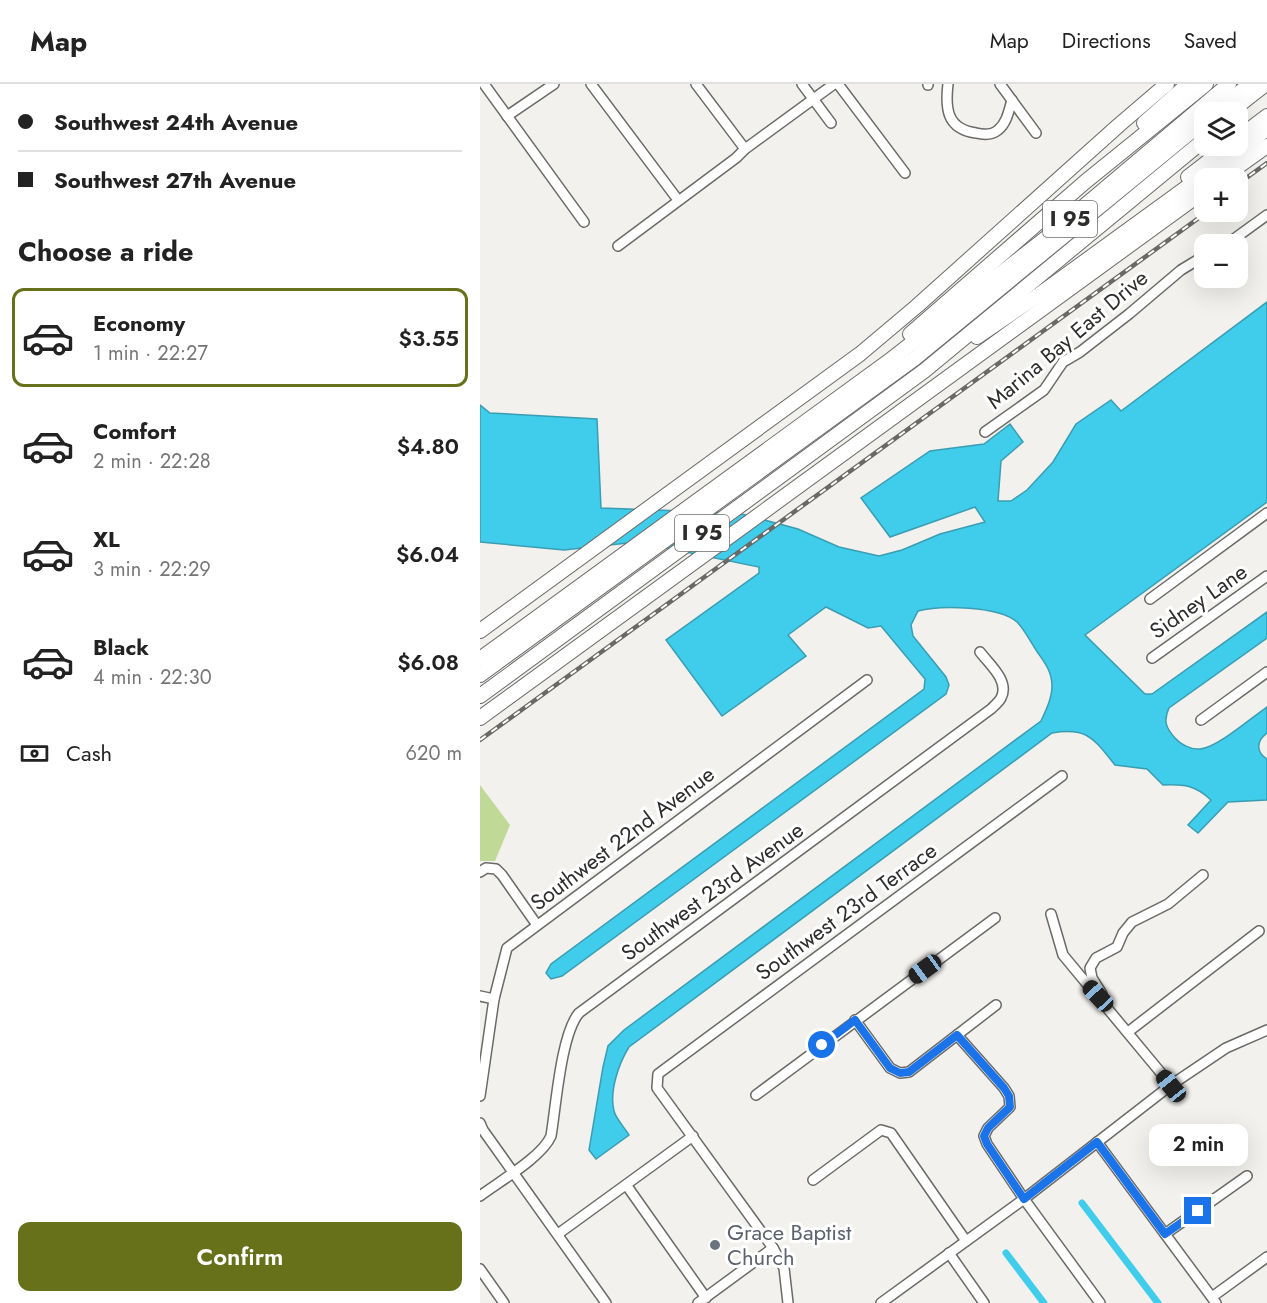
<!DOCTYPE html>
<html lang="en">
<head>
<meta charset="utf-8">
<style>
	:root { --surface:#fff; --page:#f6f6f6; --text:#222; --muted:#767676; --line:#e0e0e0; --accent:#677119 }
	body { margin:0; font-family:Jost,sans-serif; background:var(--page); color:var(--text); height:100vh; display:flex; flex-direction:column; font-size:22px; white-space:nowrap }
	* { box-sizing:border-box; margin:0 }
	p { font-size:20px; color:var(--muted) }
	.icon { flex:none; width:33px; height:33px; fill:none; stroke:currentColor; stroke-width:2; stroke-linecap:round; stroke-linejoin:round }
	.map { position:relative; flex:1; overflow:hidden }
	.sheet { display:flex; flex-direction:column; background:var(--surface); width:480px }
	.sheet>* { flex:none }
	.banner { display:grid; align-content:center; height:132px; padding:0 18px; background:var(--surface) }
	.controls { position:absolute; left:714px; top:18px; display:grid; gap:12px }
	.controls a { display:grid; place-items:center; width:54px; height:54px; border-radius:12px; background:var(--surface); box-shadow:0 6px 24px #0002; font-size:30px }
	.end { position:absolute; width:27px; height:27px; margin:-14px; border:8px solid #1a73e8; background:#fff; box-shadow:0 0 0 3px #fff }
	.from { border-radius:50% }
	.bubble { position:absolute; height:42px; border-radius:12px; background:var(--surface); box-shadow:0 6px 24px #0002; font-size:20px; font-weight:600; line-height:42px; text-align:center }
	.car { position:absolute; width:18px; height:36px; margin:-18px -9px; border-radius:8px; box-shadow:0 0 4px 2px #0007; background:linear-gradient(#222 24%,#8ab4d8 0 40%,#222 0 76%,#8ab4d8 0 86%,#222 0) }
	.banner b { display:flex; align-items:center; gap:21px; height:57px; font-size:22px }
	.banner b+b { border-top:2px solid var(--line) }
	.banner i { width:15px; height:15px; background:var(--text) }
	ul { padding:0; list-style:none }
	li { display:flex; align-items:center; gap:18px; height:99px; margin:0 12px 9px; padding:0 6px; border:3px solid transparent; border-radius:12px }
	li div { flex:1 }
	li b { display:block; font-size:22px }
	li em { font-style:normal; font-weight:600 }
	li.current { border-color:var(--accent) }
	li>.icon { width:54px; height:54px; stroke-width:1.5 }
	h2 { padding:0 18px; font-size:27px; line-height:72px }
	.pay { display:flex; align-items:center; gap:15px; height:66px; padding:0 18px; font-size:22px }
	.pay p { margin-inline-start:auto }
	.button { display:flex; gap:12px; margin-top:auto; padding:12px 18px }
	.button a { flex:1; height:69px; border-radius:12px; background:var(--accent); color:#fff; font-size:24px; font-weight:600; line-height:69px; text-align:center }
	header { display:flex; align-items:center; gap:36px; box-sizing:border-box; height:84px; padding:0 30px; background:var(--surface); border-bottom:2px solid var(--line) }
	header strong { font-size:28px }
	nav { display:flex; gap:33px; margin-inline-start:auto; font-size:21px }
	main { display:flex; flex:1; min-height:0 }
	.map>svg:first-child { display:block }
</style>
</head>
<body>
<header>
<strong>Map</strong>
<nav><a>Map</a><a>Directions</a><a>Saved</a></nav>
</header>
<main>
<section class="sheet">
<div class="banner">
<b><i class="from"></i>Southwest 24th Avenue</b>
<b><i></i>Southwest 27th Avenue</b>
</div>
<h2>Choose a ride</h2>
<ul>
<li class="current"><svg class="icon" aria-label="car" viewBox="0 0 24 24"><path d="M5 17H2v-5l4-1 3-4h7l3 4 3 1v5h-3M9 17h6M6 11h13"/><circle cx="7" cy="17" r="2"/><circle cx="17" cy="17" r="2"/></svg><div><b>Economy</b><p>1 min · 22:27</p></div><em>$3.55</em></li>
<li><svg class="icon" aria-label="car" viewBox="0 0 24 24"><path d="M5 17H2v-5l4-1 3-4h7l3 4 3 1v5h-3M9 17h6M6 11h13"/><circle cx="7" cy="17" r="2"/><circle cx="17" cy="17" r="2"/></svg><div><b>Comfort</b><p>2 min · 22:28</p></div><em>$4.80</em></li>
<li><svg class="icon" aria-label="car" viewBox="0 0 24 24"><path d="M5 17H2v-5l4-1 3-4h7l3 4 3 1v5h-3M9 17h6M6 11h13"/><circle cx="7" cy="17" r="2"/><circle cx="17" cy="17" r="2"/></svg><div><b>XL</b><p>3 min · 22:29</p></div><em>$6.04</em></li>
<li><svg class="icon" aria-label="car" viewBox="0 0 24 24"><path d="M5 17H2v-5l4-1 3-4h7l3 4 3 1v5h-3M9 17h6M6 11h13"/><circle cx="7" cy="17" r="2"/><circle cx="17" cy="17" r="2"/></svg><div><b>Black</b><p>4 min · 22:30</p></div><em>$6.08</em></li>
</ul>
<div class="pay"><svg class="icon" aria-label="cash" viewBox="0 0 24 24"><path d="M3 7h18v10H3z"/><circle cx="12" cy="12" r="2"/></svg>Cash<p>620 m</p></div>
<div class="button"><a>Confirm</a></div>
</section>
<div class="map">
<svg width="787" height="1219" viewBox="0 0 787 1219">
	<rect width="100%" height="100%" fill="#f2f1ee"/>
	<path fill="#c0d996" d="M0 701 30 741 15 777H0Z"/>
	<path fill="#40cdeb" stroke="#3a9db2" stroke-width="1.5" d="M787 218V418L605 551 665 610H672L787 528V554L689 624C683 637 686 644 695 654 700 660 711 666 720 665 737 664 772 633 787 623V649C776 657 776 668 787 675V716L748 718 718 749 708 741 731 716C715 701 704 700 683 701L667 685 635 681C614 655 608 643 572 649L149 963C139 979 129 1007 134 1027 136 1035 145 1044 149 1051L116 1075 109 1066 123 983 128 962 144 946 561 637C566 626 572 614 572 602 572 588 565 579 558 569 551 559 545 546 537 538 519 522 460 521 438 527L431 541 433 552 466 593 469 601 466 610 82 892 71 895 66 889 71 880 444 605 445 595 401 542 388 544 346 523 308 551 326 572 242 632 186 556 279 489V483L157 458 84 466 0 458V321L10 329 117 335 121 424 258 429 318 445 359 463 399 472 422 466 460 450 505 438 495 423 410 453 381 414 450 367 504 360 530 340 543 358 521 377 518 417H531L547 406 573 378 596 340 631 316 641 327Z"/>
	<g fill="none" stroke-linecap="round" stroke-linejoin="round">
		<g stroke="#40cdeb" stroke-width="7">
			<path d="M602 1119 678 1219"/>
			<path d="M526 1169 564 1219"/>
		</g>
		<defs>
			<g id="minor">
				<path d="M4 0 104 138"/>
				<path d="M111 0 198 116"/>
				<path d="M216 0 265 65"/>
				<path d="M322 0 351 39"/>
				<path d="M358 0 425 89"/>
				<path d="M468 0C465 25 467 45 496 49 504 51 512 51 518 46 527 39 529 26 532 16"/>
				<path d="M520 0 556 49"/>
				<path d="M448 1V0"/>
				<path d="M27 32 74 0"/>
				<path d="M747 160 787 131"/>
				<path d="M138 162 256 74 265 65 354 0"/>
				<path d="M505 348 564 306 583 278 600 268 649 230 701 186 724 172"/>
				<path d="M670 515 787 429"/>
				<path d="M672 574 787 492"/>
				<path d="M721 636 787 588"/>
				<path d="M0 788 6 784 16 785 22 791 57 841"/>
				<path d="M571 830 583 871 691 1001"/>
				<path d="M622 910 612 894 610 884 616 874 637 863 643 849 652 838 688 820 723 791"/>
				<path d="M0 912 14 915"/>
				<path d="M375 936 410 984 420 989 429 988 516 921"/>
				<path d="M648 948 779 847"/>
				<path d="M477 951 524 1004 529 1012 530 1023 508 1044 504 1052 507 1060 544 1115 620 1219"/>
				<path d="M276 1011 515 834"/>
				<path d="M0 1012 14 915 27 864 387 596"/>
				<path d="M0 1039 3 1046 126 1219"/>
				<path d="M617 1058 736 1219"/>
				<path d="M333 1096 401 1046 411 1049 486 1157"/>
				<path d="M147 1102 226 1214"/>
				<path d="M0 1112C20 1097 62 1073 71 1052 76 1022 81 950 99 929L511 625C514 622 519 618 521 614 530 597 509 580 500 568"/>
				<path d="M78 1150 213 1052"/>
				<path d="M685 1150 767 1092"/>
				<path d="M469 1169 504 1219"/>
				<path d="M0 1185 24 1219"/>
				<path d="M732 1213 787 1173"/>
				<path d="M218 1219 293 1164"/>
				<path d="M308 1219 304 1184 293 1164 177 1004 178 990 582 692"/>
				<path d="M401 1219 544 1115 691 1001 746 964 787 946"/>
			</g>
			<g id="highway">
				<path d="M735 28 770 0"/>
				<path d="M750 28 786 0"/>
				<path d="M664 39 708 0"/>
				<path d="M758 54 787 32"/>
				<path d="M708 93 748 62"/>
				<path d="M742 94 787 62"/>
				<path d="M430 250 605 98 726 0"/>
				<path d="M497 253 560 210 787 45"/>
				<path d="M0 547 380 270 437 222 639 41 687 0"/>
				<path d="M0 575 409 277 571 150 749 0"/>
				<path d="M0 591 434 275 724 37"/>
				<path d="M0 612 444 287 724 56"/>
				<path d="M0 634 724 107"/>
			</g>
		</defs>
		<use href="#minor" stroke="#6a6a67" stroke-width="12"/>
		<use href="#highway" stroke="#6a6a67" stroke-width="16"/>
		<use href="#minor" stroke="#fff" stroke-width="9"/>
		<use href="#highway" stroke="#fff" stroke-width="14"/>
		<defs>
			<g id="rail">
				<path d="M758 100 787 79"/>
				<path d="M0 656 727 128"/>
			</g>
		</defs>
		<use href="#rail" stroke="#696967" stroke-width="4.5"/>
		<use href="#rail" stroke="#fff" stroke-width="2" stroke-dasharray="7" stroke-linecap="butt"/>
	</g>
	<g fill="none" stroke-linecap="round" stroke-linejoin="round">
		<path stroke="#1a73e8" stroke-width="8" d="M342 961 375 936 410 984 420 989 429 988 477 951 524 1004 529 1012 530 1023 508 1044 504 1052 507 1060 544 1115 617 1058 685 1150 718 1127"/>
	</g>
	<circle fill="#6b7280" stroke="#fff" stroke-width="2" cx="235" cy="1161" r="6"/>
	<g text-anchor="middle" stroke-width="6" stroke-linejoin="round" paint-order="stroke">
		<g fill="#fff" stroke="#6c6c6b" stroke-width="1.5">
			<rect x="563" y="117" width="54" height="36" rx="4.5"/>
			<rect x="195" y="431" width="54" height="36" rx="4.5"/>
		</g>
		<g font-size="21" font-weight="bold" fill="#2d2d2c">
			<text x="590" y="142">I 95</text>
			<text x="222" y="456">I 95</text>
		</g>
		<g font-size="22" fill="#2d2d2c" stroke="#fff">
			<text transform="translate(587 255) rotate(-40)" y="8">Marina Bay East Drive</text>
			<text transform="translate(718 517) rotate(-35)" y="8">Sidney Lane</text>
			<text transform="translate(142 754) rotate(-37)" y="8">Southwest 22nd Avenue</text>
			<text transform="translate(232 807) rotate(-36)" y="8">Southwest 23rd Avenue</text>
			<text transform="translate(366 827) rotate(-36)" y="8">Southwest 23rd Terrace</text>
		</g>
		<g font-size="22" fill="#5b616d" stroke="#fff" text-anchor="start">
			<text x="247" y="1156">Grace Baptist<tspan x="247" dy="25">Church</tspan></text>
		</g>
	</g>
</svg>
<div class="controls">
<a><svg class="icon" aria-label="layers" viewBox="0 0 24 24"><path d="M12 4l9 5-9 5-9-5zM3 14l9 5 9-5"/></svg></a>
<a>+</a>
<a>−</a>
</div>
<i class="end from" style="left:342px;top:961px"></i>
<i class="end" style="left:718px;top:1127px"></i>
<div class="bubble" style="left:669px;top:1040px;width:99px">2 min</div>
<i class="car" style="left:445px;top:885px;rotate:234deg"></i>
<i class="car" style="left:618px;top:912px;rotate:317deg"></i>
<i class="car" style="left:691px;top:1002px;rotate:321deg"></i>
</div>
</main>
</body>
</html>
